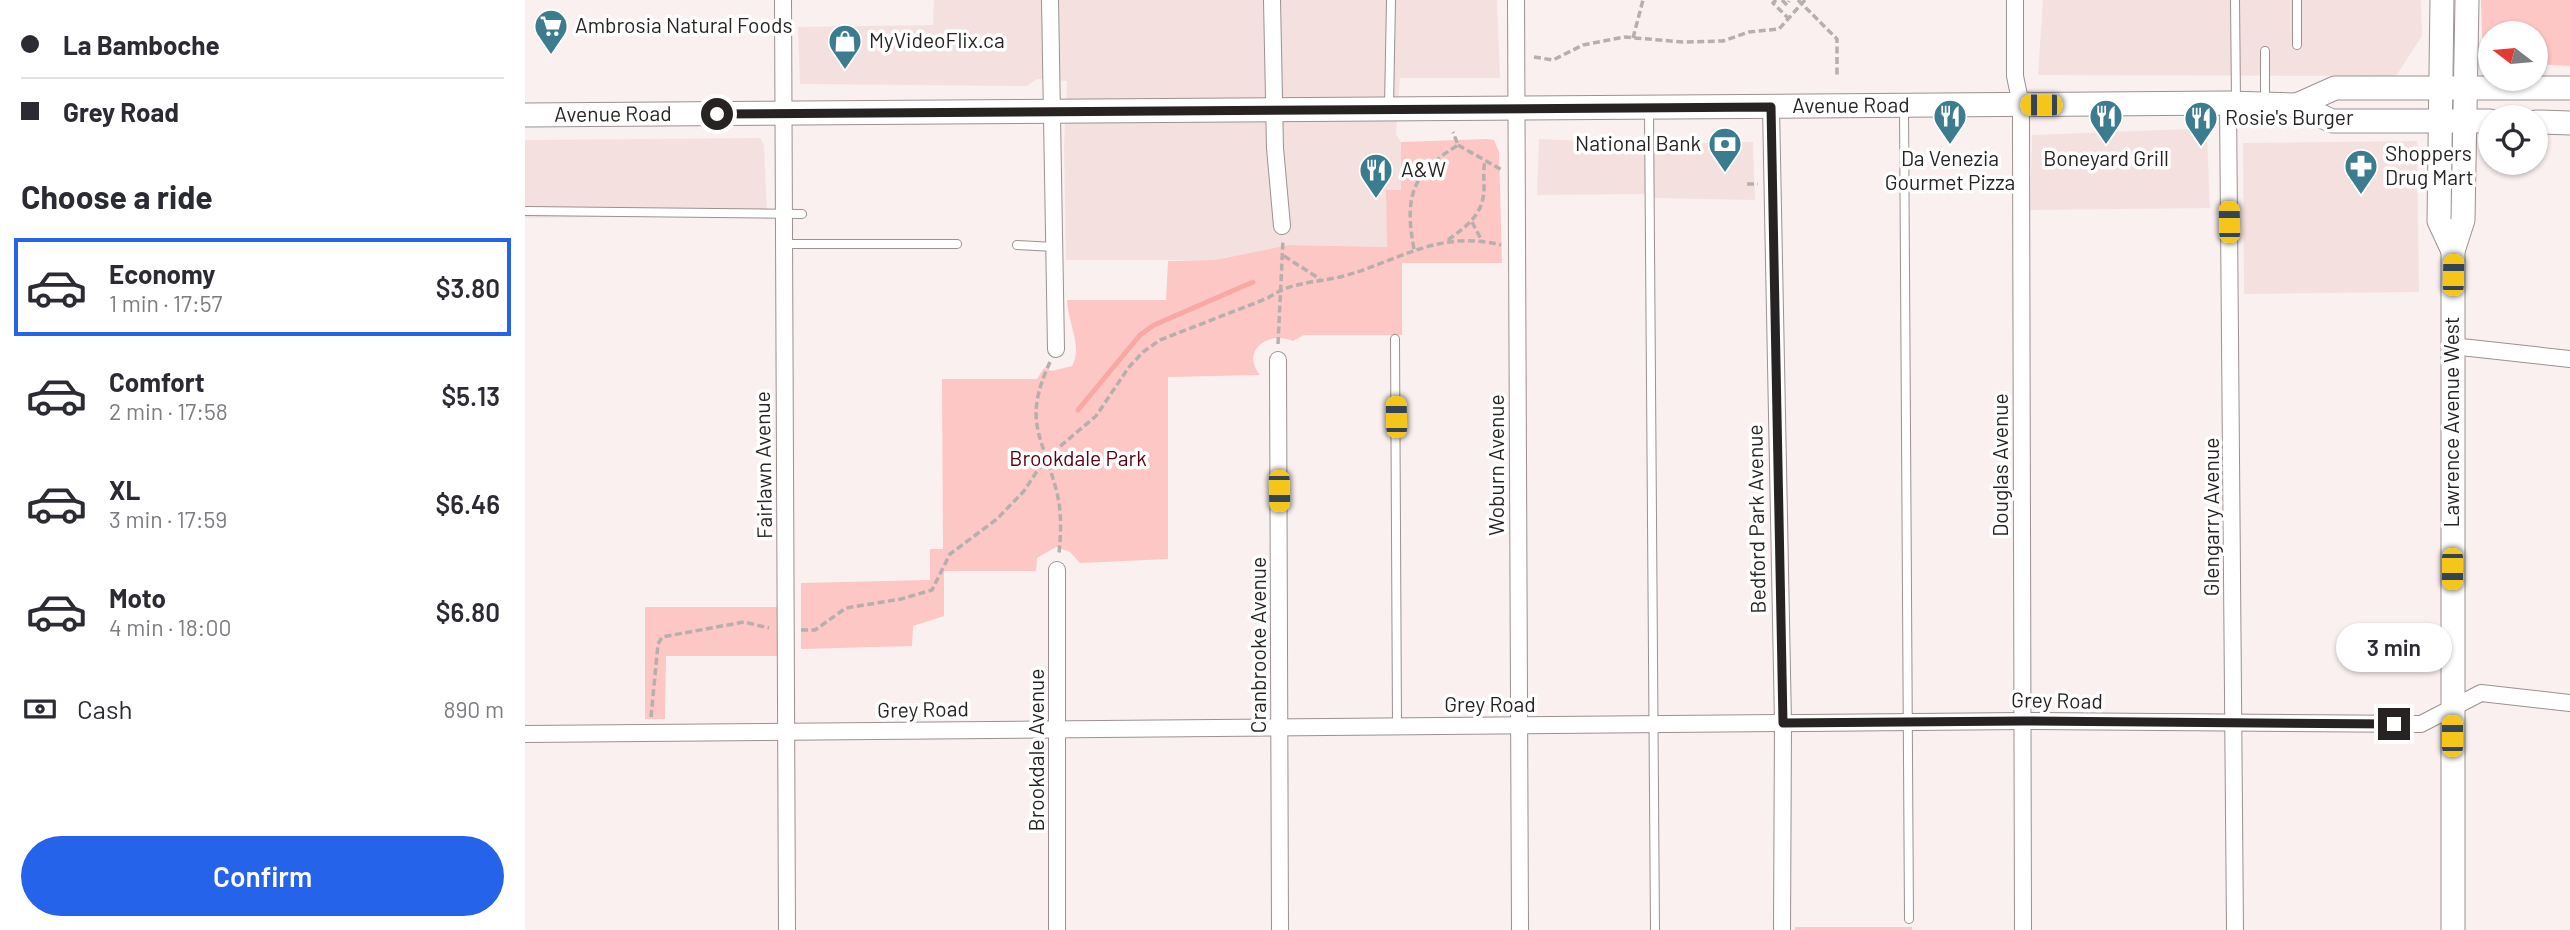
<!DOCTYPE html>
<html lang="en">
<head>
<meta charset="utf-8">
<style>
	:root { --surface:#fff; --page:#f7f7f7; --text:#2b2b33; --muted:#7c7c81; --line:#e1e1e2; --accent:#2563eb }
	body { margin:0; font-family:Barlow,sans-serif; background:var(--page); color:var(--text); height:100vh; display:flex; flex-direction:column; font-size:26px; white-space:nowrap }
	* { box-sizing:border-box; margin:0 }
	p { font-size:23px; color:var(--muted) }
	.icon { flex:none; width:38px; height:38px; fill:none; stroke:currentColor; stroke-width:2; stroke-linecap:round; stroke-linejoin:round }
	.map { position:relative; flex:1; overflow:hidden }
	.panel { display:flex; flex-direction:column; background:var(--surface); width:525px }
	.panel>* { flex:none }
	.top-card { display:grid; align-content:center; height:154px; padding:0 21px; background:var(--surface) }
	.needle { width:46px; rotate:286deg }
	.buttons { position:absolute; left:1953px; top:21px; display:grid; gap:14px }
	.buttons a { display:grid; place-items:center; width:70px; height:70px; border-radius:50%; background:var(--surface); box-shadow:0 2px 5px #0004; font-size:35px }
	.end { position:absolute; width:32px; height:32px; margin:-16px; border:9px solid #272323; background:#fff; box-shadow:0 0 0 4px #fff }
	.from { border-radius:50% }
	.bubble { position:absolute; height:49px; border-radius:24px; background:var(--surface); box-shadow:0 2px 5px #0004; font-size:23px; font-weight:600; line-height:49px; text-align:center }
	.car { position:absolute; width:21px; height:42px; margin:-21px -10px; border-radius:9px; box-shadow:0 0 5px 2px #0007; background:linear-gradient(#f5c518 24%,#345 0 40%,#f5c518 0 76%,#345 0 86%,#f5c518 0) }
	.top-card b { display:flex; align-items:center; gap:24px; height:66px; font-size:26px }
	.top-card b+b { border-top:2px solid var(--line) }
	.top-card i { width:18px; height:18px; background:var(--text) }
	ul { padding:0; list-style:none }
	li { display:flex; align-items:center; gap:21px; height:98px; margin:0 14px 10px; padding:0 7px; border:4px solid transparent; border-radius:0px }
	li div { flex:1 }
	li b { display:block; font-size:26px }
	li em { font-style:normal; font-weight:600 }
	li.active { border-color:var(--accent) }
	li>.icon { width:63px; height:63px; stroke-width:1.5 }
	h2 { padding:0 21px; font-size:32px; line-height:84px }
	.pay { display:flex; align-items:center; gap:18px; height:77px; padding:0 21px; font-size:26px }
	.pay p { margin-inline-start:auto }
	.action { display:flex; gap:14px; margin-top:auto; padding:14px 21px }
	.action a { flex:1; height:80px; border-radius:42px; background:var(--accent); color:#fff; font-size:28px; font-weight:600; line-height:80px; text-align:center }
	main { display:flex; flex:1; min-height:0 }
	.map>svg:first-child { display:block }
</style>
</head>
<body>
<main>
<section class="panel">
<div class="top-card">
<b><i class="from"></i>La Bamboche</b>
<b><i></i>Grey Road</b>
</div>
<h2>Choose a ride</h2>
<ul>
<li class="active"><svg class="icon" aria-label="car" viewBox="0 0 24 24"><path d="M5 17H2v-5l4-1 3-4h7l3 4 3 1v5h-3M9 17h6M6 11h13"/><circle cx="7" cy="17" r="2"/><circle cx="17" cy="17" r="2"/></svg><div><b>Economy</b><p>1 min · 17:57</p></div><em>$3.80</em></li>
<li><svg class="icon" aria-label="car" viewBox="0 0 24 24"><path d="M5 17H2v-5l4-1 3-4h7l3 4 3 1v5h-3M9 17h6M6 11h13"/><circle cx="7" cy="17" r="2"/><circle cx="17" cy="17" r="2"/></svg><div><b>Comfort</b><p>2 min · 17:58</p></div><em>$5.13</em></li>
<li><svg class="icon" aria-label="car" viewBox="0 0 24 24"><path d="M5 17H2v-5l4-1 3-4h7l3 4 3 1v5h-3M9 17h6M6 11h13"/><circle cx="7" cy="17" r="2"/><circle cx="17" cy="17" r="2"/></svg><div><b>XL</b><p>3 min · 17:59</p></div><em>$6.46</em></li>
<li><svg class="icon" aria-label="car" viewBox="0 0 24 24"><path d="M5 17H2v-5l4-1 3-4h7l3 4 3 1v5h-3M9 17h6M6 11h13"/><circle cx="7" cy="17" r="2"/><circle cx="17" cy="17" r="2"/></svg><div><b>Moto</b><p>4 min · 18:00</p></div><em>$6.80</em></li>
</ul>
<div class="pay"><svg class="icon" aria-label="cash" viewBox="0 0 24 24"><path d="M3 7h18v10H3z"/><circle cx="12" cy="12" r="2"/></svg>Cash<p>890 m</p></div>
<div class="action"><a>Confirm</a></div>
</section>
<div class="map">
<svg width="2045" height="930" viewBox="0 0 2045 930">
	<rect width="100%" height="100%" fill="#faf0ef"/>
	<g fill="#f4e1df">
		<path d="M409 0H972L975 78H875L871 134 876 142V190L861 191 863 247 764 245 690 260H541L539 146 542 81 512 79 502 86 275 84 273 27 408 25Z"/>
		<path d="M1518 0H1896L1897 36 1871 76 1513 75Z"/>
		<path d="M1664 129 1682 136 1685 208 1505 210 1507 135Z"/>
		<path d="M235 138 239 145 242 215 0 218V140Z"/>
		<path d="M1014 139 1127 144 1228 142 1230 200 1129 198 1127 194 1012 195Z"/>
		<path d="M1892 141 1894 292 1719 294 1718 143Z"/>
	</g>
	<g fill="#fcc7c4">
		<path d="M1956 0H2045V66L2011 64V33H1965V56L1957 37Z"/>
		<path d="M963 139 969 140 974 152 977 263H877V335H779L768 341C743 330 715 351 735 375L643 377V559L555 563 545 552 531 547 512 558 511 571H419V616L388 626 387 646 276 649V583L405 580V549H418L417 379H512L519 368 527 371 547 366C558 347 543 324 542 300H641L643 261 690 260 764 245 862 247 861 190H876V142Z"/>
		<path d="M120 607H253V656H141L140 719H120Z"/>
		<rect x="1270" y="927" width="117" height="3"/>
	</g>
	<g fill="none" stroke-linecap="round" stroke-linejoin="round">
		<path stroke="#f8a9a6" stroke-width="5" d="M553 410 615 335 629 325 728 282"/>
		<defs>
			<g id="lane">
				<path d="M1710 0 1711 100"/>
				<path d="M1772 0V45"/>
				<path d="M1740 101V51"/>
				<path d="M864 106 866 0"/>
				<path d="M1379 107 1384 919"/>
				<path d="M1124 110 1130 930"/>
				<path d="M0 211 277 214"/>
				<path d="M259 244H432"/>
				<path d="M492 245 530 247"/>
				<path d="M870 339 872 726"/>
			</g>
			<g id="street">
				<path d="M258 0 262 930"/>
				<path d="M525 0 531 349"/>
				<path d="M747 0 750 148 757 226"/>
				<path d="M991 0 995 930"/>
				<path d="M1490 0V76L1496 105V136L1498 930"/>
				<path d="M1703 103 1710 930"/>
				<path d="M1246 107 1258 723 1257 930"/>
				<path d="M1927 346 2045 359"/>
				<path d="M753 360 755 930"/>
				<path d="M0 734 1498 721 1896 724 1956 693 2045 703"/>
				<path d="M532 930V570"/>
			</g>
			<g id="secondary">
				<path d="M1917 0 1914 221 1928 251"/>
				<path d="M1772 105 1810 88H2045"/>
				<path id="s1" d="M0 115 1703 103 1772 105 1807 121H1965"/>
				<path d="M2011 122 2045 123"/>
				<path d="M1928 930V251L1938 220 1942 0"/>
			</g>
		</defs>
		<use href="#lane" stroke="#9b9191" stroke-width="10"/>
		<use href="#street" stroke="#9b9191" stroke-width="18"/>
		<use href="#secondary" stroke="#9b9191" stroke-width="25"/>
		<g stroke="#b7afae" stroke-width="3.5" stroke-dasharray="7 3.5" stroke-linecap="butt">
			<path d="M1251 0 1248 3 1264 19"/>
			<path d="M1257 0 1262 5 1264 1"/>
			<path d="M1295 22 1312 39V78"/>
			<path d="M1108 38 1118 0"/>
			<path d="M1009 57 1028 60 1058 45 1099 37 1158 42 1198 41 1224 32 1254 29 1280 0"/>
			<path d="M933 145 977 170"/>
			<path d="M1222 184H1233"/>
			<path d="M947 222 957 241"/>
			<path d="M923 240C942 226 959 214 959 188 959 179 958 170 960 161"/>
			<path d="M889 249C879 196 887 173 933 145L928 132"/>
			<path d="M759 256 795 279"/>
			<path d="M753 344 758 240"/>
			<path d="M525 362C498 421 516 433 531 489 537 510 536 532 534 554"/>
			<path d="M276 630H290L321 608 376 599 407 590 425 554 472 519 499 491 520 459 571 416 604 367 618 352 635 340 743 298C765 282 789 283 815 277 873 262 912 229 976 245"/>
			<path d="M126 717 133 644 137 637 219 622 244 628"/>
		</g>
		<use href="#lane" stroke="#fff" stroke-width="8"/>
		<use href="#street" stroke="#fff" stroke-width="16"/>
		<use href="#secondary" stroke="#fff" stroke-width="23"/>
		<path stroke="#b7afae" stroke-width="3.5" stroke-dasharray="7 3.5" stroke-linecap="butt" d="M1273 0 1295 22"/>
	</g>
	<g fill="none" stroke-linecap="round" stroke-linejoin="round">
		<path stroke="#272323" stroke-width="9" d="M192 114 1246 107 1258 723 1497 721 1869 724"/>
	</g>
	<defs>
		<symbol id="supermarket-pin" viewBox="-11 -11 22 30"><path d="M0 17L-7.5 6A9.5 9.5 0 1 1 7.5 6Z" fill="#3b7d8e" stroke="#fff"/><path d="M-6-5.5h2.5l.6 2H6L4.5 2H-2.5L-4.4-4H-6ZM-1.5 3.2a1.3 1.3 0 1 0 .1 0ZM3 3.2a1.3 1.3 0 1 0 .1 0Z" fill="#fff"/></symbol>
		<symbol id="shop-pin" viewBox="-11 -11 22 30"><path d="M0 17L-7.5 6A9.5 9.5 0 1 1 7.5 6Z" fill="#3b7d8e" stroke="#fff"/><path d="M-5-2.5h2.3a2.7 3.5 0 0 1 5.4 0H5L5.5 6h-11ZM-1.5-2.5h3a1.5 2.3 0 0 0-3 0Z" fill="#fff"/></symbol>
		<symbol id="restaurant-pin" viewBox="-11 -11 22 30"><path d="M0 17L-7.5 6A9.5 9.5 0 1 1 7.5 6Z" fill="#3b7d8e" stroke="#fff"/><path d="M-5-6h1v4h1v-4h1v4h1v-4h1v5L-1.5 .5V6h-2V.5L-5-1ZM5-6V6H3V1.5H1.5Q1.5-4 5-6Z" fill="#fff"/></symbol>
		<symbol id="bank-pin" viewBox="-11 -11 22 30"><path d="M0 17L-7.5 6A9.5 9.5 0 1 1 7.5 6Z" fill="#3b7d8e" stroke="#fff"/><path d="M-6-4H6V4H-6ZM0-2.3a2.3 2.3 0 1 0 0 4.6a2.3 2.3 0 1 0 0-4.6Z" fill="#fff"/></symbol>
		<symbol id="pharmacy-pin" viewBox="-11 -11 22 30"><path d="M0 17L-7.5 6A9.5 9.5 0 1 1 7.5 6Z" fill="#3b7d8e" stroke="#fff"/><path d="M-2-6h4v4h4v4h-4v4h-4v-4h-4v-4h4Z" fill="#fff"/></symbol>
	</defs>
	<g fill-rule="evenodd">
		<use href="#supermarket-pin" x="7" y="7" width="38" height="52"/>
		<use href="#shop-pin" x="301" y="22" width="38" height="52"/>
		<use href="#restaurant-pin" x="1406" y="97" width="38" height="52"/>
		<use href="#restaurant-pin" x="1562" y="97" width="38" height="52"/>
		<use href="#restaurant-pin" x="1657" y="99" width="38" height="52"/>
		<use href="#bank-pin" x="1181" y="125" width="38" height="52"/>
		<use href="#pharmacy-pin" x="1817" y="147" width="38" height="52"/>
		<use href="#restaurant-pin" x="832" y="151" width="38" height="52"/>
	</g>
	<g text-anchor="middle" stroke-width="7" stroke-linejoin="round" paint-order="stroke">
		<g font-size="21" fill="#272323" stroke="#fff" text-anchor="start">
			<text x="50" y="33">Ambrosia Natural Foods</text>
			<text x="344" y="48">MyVideoFlix.ca</text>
			<text x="1700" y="125">Rosie's Burger</text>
			<text x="1176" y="151" text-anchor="end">National Bank</text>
			<text x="1860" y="161">Shoppers<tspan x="1860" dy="24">Drug Mart</tspan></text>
			<text x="1425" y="166" text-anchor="middle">Da Venezia<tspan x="1425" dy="24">Gourmet Pizza</tspan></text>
			<text x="1581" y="166" text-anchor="middle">Boneyard Grill</text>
			<text x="876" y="177">A&amp;W</text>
		</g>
		<g font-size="21" fill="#272323" stroke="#fff">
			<text dy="7" stroke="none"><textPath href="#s1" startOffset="1326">Avenue Road</textPath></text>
			<text dy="7" stroke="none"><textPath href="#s1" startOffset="88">Avenue Road</textPath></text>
			<text transform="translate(1927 422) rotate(-90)" y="7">Lawrence Avenue West</text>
			<text transform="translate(239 465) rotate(-91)" y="7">Fairlawn Avenue</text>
			<text transform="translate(972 465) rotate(-90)" y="7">Woburn Avenue</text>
			<text transform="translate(1476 465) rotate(-90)" y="7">Douglas Avenue</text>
			<text transform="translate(1687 517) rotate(-90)" y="7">Glengarry Avenue</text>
			<text transform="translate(1232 519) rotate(-91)" y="7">Bedford Park Avenue</text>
			<text transform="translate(734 645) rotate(-90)" y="7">Cranbrooke Avenue</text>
			<text transform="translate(1532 701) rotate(1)" y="7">Grey Road</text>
			<text x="965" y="712">Grey Road</text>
			<text transform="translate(398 710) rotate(-1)" y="7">Grey Road</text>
			<text transform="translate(512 750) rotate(-90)" y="7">Brookdale Avenue</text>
		</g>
		<g font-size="21" fill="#58000d" stroke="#fff">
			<text x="553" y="466">Brookdale Park</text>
		</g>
	</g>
</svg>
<div class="buttons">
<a><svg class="needle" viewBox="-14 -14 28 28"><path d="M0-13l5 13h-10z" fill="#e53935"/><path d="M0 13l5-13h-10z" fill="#7c7c81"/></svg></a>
<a><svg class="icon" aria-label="locate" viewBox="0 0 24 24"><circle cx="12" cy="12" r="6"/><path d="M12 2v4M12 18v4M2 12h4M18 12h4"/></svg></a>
</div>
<i class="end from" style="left:192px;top:114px"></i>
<i class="end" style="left:1869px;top:724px"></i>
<div class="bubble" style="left:1811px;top:623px;width:116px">3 min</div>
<i class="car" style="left:1516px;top:105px;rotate:270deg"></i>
<i class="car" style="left:1704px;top:222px;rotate:359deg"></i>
<i class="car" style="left:1928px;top:275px;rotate:1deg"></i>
<i class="car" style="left:871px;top:417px;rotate:359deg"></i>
<i class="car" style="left:754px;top:491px;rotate:179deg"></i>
<i class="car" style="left:1927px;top:569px;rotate:180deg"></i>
<i class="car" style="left:1927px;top:736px;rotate:0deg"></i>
</div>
</main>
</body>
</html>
